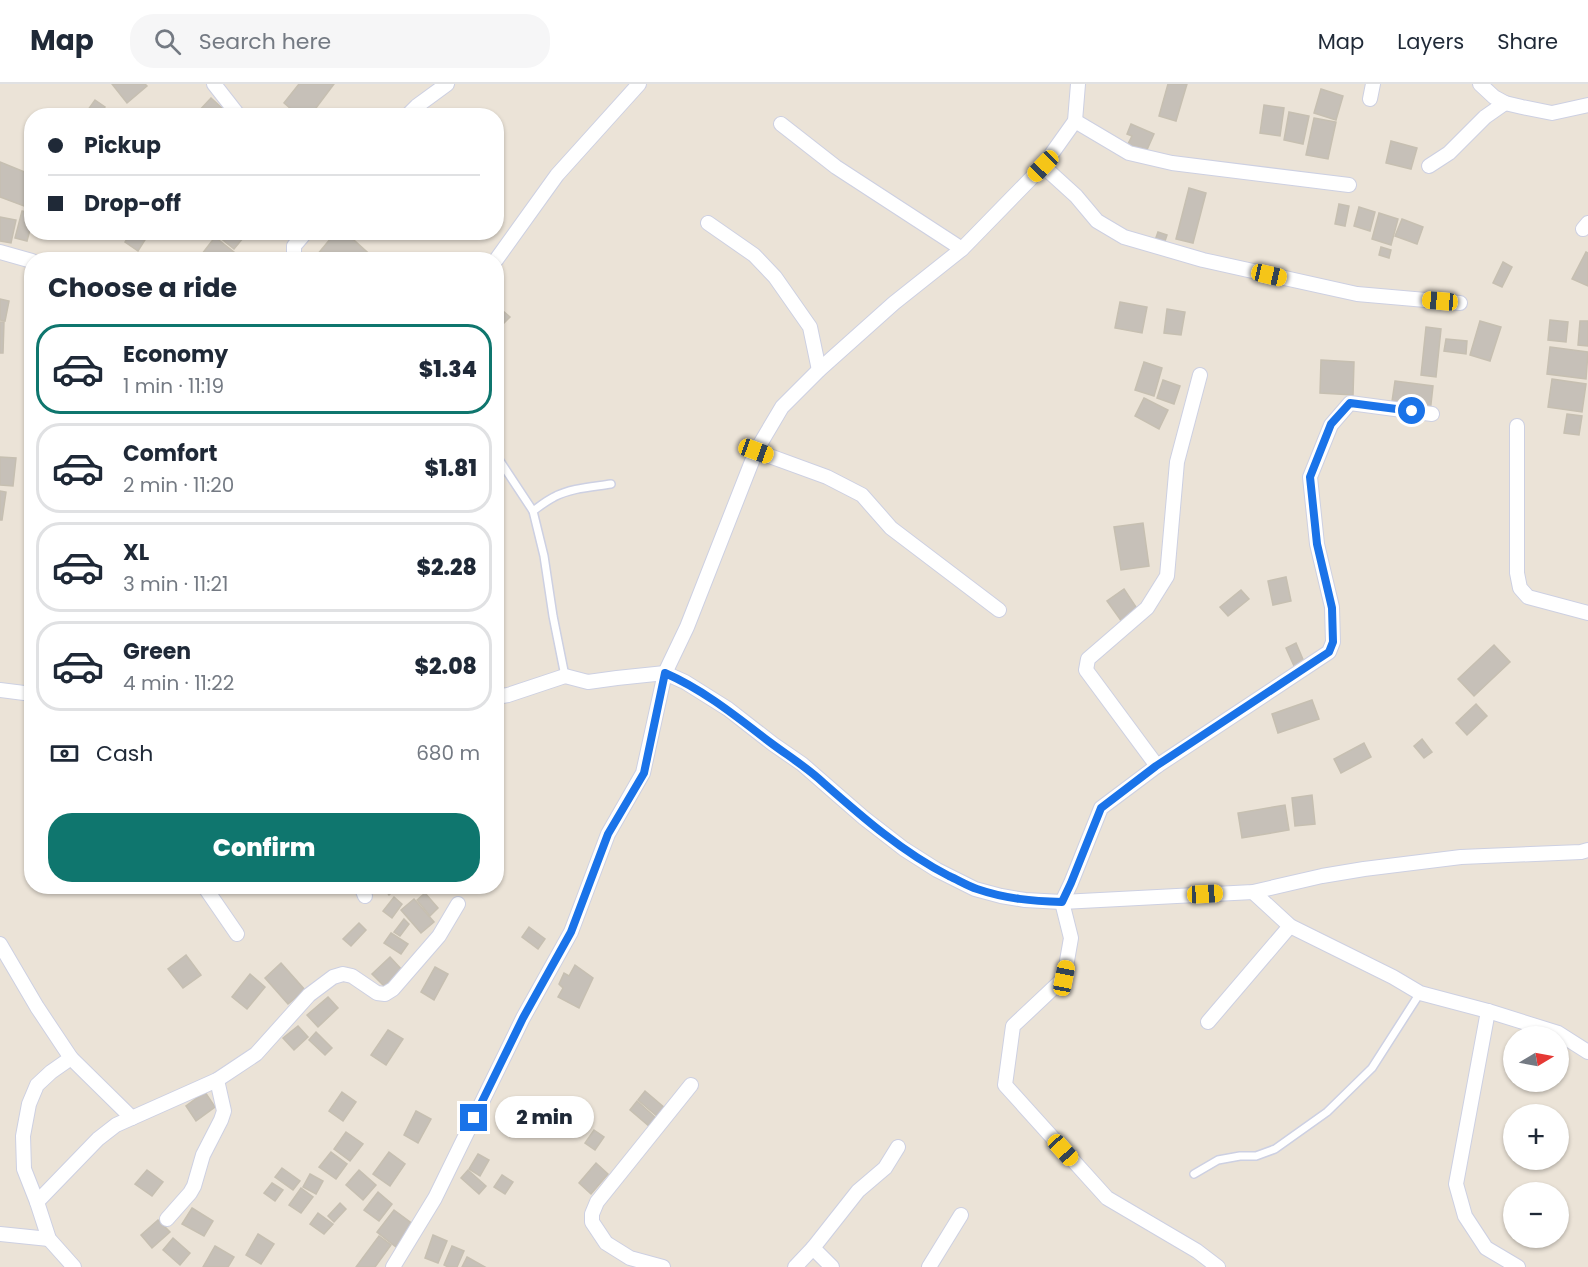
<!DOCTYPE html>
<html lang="en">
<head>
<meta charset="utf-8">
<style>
	:root { --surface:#fff; --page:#f6f6f7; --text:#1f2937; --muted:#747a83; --line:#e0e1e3; --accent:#0f766e }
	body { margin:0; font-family:Poppins,sans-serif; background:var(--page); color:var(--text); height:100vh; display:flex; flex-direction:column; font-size:22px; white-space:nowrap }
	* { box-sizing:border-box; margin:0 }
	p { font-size:20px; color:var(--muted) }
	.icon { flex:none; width:33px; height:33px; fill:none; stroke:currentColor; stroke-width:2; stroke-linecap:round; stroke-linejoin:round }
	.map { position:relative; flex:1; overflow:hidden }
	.details { position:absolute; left:24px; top:168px; width:480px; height:642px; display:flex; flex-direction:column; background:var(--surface); border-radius:24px; box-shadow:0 2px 4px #0004 }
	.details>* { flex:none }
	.guide { position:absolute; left:24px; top:24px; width:480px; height:132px; border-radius:24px; box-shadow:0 2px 4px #0004; display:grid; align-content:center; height:132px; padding:0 24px; background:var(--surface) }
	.needle { width:39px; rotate:80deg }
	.fabs { position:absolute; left:1503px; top:942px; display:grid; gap:12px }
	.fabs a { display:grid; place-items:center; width:66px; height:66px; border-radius:50%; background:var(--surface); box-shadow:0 2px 4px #0004; font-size:30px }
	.end { position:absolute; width:27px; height:27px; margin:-14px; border:8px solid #1a73e8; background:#fff; box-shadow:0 0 0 3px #fff }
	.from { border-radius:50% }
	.bubble { position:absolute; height:42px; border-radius:21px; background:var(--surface); box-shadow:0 2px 4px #0004; font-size:20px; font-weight:800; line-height:42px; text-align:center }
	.car { position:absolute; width:18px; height:36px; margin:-18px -9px; border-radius:8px; box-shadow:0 0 4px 2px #0007; background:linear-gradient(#f5c518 24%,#345 0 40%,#f5c518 0 76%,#345 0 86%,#f5c518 0) }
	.guide b { display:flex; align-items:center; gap:21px; height:57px; font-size:22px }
	.guide b+b { border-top:2px solid var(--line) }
	.guide i { width:15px; height:15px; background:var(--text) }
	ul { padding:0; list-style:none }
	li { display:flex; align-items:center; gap:18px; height:90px; margin:0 12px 9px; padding:0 12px; border:3px solid var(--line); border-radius:24px }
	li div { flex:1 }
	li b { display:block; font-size:22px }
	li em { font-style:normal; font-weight:800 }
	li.current { border-color:var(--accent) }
	li>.icon { width:54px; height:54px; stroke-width:1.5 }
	h2 { padding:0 24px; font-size:27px; line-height:72px }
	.pay { display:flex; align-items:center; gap:15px; height:66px; padding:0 24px; font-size:22px }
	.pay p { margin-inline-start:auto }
	.primary-button { display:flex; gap:12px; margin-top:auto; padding:12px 24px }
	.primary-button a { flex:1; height:69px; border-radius:24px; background:var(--accent); color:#fff; font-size:24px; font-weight:800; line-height:69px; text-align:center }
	header { display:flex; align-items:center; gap:36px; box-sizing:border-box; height:84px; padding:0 30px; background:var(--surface); border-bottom:2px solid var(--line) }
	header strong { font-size:28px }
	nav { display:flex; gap:33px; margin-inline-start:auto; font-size:21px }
	.search { width:420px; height:54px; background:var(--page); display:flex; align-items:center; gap:15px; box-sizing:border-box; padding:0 21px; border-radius:24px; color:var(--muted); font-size:22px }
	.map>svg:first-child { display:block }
</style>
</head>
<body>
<header>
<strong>Map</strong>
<div class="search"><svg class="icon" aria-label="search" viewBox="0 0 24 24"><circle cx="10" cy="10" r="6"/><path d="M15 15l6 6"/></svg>Search here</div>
<nav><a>Map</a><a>Layers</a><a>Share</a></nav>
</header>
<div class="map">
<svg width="1588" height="1183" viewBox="0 0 1588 1183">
	<rect width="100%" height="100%" fill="#ebe3d7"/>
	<g fill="#c6c0b8" stroke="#c6bfb1" stroke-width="1.5">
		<path d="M112 0H145L147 2 127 19Z"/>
		<path d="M299 0H334L310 32H299L284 19Z"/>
		<path d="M1168 0H1187L1176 37 1159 32Z"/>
		<path d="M1321 5 1343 12 1336 36 1314 29Z"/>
		<path d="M211 14 222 24 215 32H200L197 29Z"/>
		<path d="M95 16 105 23 100 32H88L85 30Z"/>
		<path d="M1264 21 1284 24 1280 52 1260 49Z"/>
		<path d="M1289 28 1309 32 1303 60 1284 56Z"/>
		<path d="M1314 34 1336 38 1328 75 1306 71Z"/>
		<path d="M1131 40 1154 50 1146 68 1128 60 1132 52 1127 50Z"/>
		<path d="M1391 57 1417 64 1411 85 1386 79Z"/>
		<path d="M0 78 32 91V125L0 113Z"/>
		<path d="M1189 104 1206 109 1193 159 1176 155Z"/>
		<path d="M1339 120 1349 122 1345 142 1335 140Z"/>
		<path d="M1359 123 1375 128 1370 147 1354 142Z"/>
		<path d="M22 127 32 129V138L27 157 15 154Z"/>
		<path d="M1379 129 1398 135 1391 161 1372 155Z"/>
		<path d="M0 133 16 136 11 159 0 157Z"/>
		<path d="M1402 135 1423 143 1417 160 1395 152Z"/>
		<path d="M131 148H150L138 167 125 158Z"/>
		<path d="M213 148H248L234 165Z"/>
		<path d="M336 148H345L376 176H323L317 171Z"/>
		<path d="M1158 148 1167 151 1163 163 1154 159Z"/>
		<path d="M215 153 235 169 230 176H208L202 170Z"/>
		<path d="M1381 163 1391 166 1389 174 1379 171Z"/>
		<path d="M1586 168 1588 169V202L1572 195Z"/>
		<path d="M1503 178 1512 183 1502 203 1493 199Z"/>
		<path d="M0 215 9 217 5 237 0 236Z"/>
		<path d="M1120 218 1147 223 1142 249 1115 244Z"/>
		<path d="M496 221 510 233 496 247Z"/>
		<path d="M1167 225 1185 228 1181 251 1164 249Z"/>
		<path d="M1550 236 1568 238 1566 258 1548 256Z"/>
		<path d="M1480 237 1501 243 1490 277 1470 271Z"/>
		<path d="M1580 237H1588V262L1578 261Z"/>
		<path d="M0 238H4L3 269H0Z"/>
		<path d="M1426 243 1441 245 1436 293 1421 291Z"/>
		<path d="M1446 255 1467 257 1466 270 1444 267Z"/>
		<path d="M1550 263 1588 268 1586 295 1547 290Z"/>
		<path d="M1321 276 1354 278 1353 311 1320 309Z"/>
		<path d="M1144 278 1162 284 1154 312 1135 306Z"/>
		<path d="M1552 295 1586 300 1582 328 1548 323Z"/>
		<path d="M1163 296 1180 302 1174 320 1157 314Z"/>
		<path d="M1395 297 1433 302 1430 329 1391 324Z"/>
		<path d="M1144 314 1168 326 1159 345 1135 332Z"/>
		<path d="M1567 330 1582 332 1579 351 1564 349Z"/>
		<path d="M0 373 16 374 13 402 0 401Z"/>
		<path d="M0 407 6 408 2 436H0Z"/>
		<path d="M1143 439 1149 482 1121 486 1114 443Z"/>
		<path d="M1286 493 1291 517 1273 521 1268 497Z"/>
		<path d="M1124 505 1138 526 1122 538 1107 517Z"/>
		<path d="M1241 506 1249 515 1228 532 1220 523Z"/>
		<path d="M1296 559 1305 580 1295 584 1286 564Z"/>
		<path d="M1494 561 1510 578 1474 612 1458 595Z"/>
		<path d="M1312 616 1319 635 1278 649 1272 630Z"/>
		<path d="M1476 620 1487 632 1467 651 1456 639Z"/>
		<path d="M1422 655 1432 668 1424 674 1414 662Z"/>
		<path d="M1364 659 1371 673 1341 689 1334 675Z"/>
		<path d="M1312 711 1315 740 1295 742 1292 714Z"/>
		<path d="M1285 721 1289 746 1242 754 1238 729Z"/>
		<path d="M382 802H398V803L389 811Z"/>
		<path d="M425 809 438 824 430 832 417 816Z"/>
		<path d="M394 813 402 820 392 834 383 827Z"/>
		<path d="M414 815 434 838 421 849 401 826Z"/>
		<path d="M404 835 409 840 400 852 394 848Z"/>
		<path d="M359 839 366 846 351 862 343 855Z"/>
		<path d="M529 843 545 855 538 865 522 853Z"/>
		<path d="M391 849 408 860 401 870 384 859Z"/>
		<path d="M186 871 201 891 183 904 168 885Z"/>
		<path d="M390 873 403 887 386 904 372 890Z"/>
		<path d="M281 879 305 906 288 920 265 894Z"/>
		<path d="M575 881 593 894 579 924 558 913 563 904 559 900 564 889 569 892Z"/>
		<path d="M435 883 448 890 434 916 421 908Z"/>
		<path d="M250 890 265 903 247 925 232 913Z"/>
		<path d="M328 913 338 924 318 943 307 931Z"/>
		<path d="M298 942 308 953 294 966 283 954Z"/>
		<path d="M388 946 403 955 386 981 371 971Z"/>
		<path d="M316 948 332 964 325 971 309 956Z"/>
		<path d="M645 1007 665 1024 658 1033 638 1016Z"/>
		<path d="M205 1008 215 1023 196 1037 186 1022Z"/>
		<path d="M342 1008 356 1018 343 1037 329 1027Z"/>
		<path d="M637 1017 657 1035 650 1043 630 1026Z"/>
		<path d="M416 1027 431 1035 418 1059 404 1051Z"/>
		<path d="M594 1046 604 1053 595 1066 585 1059Z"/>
		<path d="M346 1048 363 1060 350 1077 334 1065Z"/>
		<path d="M331 1068 347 1080 336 1095 319 1083Z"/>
		<path d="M389 1068 405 1080 390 1102 373 1090Z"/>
		<path d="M478 1070 489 1076 480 1092 469 1085Z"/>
		<path d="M596 1079 608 1090 591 1110 579 1099Z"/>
		<path d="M282 1084 300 1097 293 1106 275 1093Z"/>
		<path d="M147 1086 163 1098 152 1112 135 1100Z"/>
		<path d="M359 1086 376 1101 363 1116 346 1101Z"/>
		<path d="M468 1086 486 1102 479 1110 461 1094Z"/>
		<path d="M310 1090 323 1097 316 1110 303 1103Z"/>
		<path d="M502 1091 513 1098 505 1110 494 1103Z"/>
		<path d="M272 1099 283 1106 275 1117 264 1109Z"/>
		<path d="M301 1104 313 1113 301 1129 289 1121Z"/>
		<path d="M378 1108 392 1120 379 1137 364 1126Z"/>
		<path d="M340 1119 346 1125 334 1138 328 1132Z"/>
		<path d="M192 1124 213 1137 204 1152 182 1140Z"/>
		<path d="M394 1126 414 1141 396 1163 377 1148Z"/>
		<path d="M318 1129 333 1140 324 1150 310 1140Z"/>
		<path d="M158 1136 170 1148 152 1164 141 1151Z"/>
		<path d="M258 1150 274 1160 261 1180 246 1171Z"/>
		<path d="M433 1151 447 1157 438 1179 425 1174Z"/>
		<path d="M379 1152 391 1161 375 1183H356Z"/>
		<path d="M173 1154 190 1169 180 1181 163 1166Z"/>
		<path d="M215 1162 234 1173 228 1183H203Z"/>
		<path d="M452 1162 464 1167 457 1183H448L444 1181Z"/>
		<path d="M467 1173 485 1183H462Z"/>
	</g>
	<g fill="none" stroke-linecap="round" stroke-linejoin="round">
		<defs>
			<g id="lane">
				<path d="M496 371 533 427 544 472 553 532 565 592"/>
				<path d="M533 427C540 422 546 417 554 413 571 404 592 403 611 400"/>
				<path d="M1194 1090 1218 1076 1240 1072H1256L1275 1065 1327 1028 1372 984 1420 909"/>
			</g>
			<g id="street">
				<path d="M214 0 239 32"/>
				<path d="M1480 0 1494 13 1505 19 1522 23 1552 29 1588 21"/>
				<path d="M1370 15 1373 0"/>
				<path d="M407 32 417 22 447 0"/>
				<path d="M1075 37 1129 69 1172 79 1349 101"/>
				<path d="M781 40 836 83 962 165"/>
				<path d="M1043 82 1076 112 1097 137 1124 153 1203 176 1357 210 1460 219"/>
				<path d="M1429 82 1449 69 1485 33 1505 19"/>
				<path d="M708 139 754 171 775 193 810 243 819 286"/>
				<path d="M1583 145 1588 139"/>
				<path d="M0 168 32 177"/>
				<path d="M294 176V162L306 148"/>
				<path d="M496 176 557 91 639 0"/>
				<path d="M1517 342V489L1520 504 1528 513 1588 529"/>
				<path d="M756 367 827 393 862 411 891 444 999 526"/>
				<path d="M0 606 32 610"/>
				<path d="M496 613 508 611 565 592 588 598 617 594 665 589 685 598 728 625 773 660 802 680 864 734 904 765 937 786 975 805 1001 812 1025 816 1062 818 1253 808 1322 792 1364 785 1461 773 1581 768 1588 766"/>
				<path d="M1157 682 1086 586 1088 575 1147 524 1167 492 1177 378 1200 291"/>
				<path d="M204 802 237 850"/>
				<path d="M361 802 365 812"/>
				<path d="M1253 808 1290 842 1393 893 1420 909 1488 927 1558 949 1588 968"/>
				<path d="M0 860 37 923 71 974 51 988 37 1001 29 1020 23 1052 24 1085 37 1118 49 1155 74 1183"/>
				<path d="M1488 927 1456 1100 1465 1132 1486 1164 1518 1183"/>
				<path d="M1208 938 1290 842"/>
				<path d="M71 974 132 1034"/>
				<path d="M37 1118 98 1055 116 1041 217 996 256 970 309 911 333 893 343 890 352 892 377 909 385 910 393 905 439 852 458 820"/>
				<path d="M167 1135 190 1109 194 1102 203 1071 221 1036 224 1027 217 996"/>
				<path d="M0 1150 49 1155"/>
				<path d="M813 1164 832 1183"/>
				<path d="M393 1183 435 1114 523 934 571 848 608 750 643 689 665 589 687 543 756 367 782 323 819 286 894 219 962 165 1043 82 1075 37 1078 0"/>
				<path d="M663 1183 630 1174 606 1159 592 1138V1130L597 1118 691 1001"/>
				<path d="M795 1183 813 1164 858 1107 885 1084 898 1063"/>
				<path d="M929 1183 961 1131"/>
				<path d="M1218 1183 1197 1167 1107 1114 1005 1001 1013 942 1064 894 1071 854 1062 818 1071 799 1101 724 1157 682 1329 568 1333 558 1332 523 1317 460 1310 393 1331 341 1350 319 1432 330"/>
			</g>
		</defs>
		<use href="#lane" stroke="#cdd0e2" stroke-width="10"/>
		<use href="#street" stroke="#cdd0e2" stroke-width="16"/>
		<use href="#lane" stroke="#fff" stroke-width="7"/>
		<use href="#street" stroke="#fff" stroke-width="14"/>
	</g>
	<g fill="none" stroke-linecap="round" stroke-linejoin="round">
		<path stroke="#1a73e8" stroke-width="8" d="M474 1034 523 934 571 848 608 750 644 689 665 589C704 606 737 633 771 659 787 671 803 681 818 694 859 730 900 767 949 792 958 796 968 802 977 805 1006 815 1033 817 1062 818L1071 799 1101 724 1156 682 1329 568 1333 558 1332 524 1317 460 1310 393 1331 340 1350 319 1412 327"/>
	</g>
</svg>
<div class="fabs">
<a><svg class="needle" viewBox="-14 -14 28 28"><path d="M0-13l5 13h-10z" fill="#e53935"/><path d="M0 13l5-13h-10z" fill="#747a83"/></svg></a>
<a>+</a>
<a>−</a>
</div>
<i class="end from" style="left:1412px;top:327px"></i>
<i class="end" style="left:474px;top:1034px"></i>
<div class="bubble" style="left:495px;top:1012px;width:99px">2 min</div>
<i class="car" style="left:1043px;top:82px;rotate:224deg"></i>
<i class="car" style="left:1269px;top:191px;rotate:103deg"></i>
<i class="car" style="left:1440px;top:217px;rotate:275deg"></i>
<i class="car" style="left:756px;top:367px;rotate:110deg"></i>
<i class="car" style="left:1205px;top:810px;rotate:87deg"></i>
<i class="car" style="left:1064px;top:894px;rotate:11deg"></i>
<i class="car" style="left:1063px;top:1066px;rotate:138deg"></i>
<div class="guide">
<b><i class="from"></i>Pickup</b>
<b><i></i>Drop-off</b>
</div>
<section class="details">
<h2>Choose a ride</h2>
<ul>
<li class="current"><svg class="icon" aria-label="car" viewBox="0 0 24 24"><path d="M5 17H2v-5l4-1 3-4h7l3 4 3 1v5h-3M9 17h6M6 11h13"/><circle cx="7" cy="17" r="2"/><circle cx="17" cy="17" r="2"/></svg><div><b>Economy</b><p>1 min · 11:19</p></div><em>$1.34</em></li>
<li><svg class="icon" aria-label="car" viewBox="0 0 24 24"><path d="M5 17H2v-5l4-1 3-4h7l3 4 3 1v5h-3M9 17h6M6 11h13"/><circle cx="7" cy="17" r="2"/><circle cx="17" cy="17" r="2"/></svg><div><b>Comfort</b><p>2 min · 11:20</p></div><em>$1.81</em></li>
<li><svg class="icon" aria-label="car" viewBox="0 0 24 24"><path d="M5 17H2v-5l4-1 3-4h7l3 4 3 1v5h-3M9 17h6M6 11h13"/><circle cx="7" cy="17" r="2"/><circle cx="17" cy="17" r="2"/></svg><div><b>XL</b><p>3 min · 11:21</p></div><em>$2.28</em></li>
<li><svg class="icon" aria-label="car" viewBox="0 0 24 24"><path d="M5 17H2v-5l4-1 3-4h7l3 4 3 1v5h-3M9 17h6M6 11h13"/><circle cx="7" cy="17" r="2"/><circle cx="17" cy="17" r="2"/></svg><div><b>Green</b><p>4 min · 11:22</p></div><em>$2.08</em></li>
</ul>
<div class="pay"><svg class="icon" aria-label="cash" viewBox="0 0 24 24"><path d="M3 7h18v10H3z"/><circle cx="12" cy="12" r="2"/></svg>Cash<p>680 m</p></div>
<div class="primary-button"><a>Confirm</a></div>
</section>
</div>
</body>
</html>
